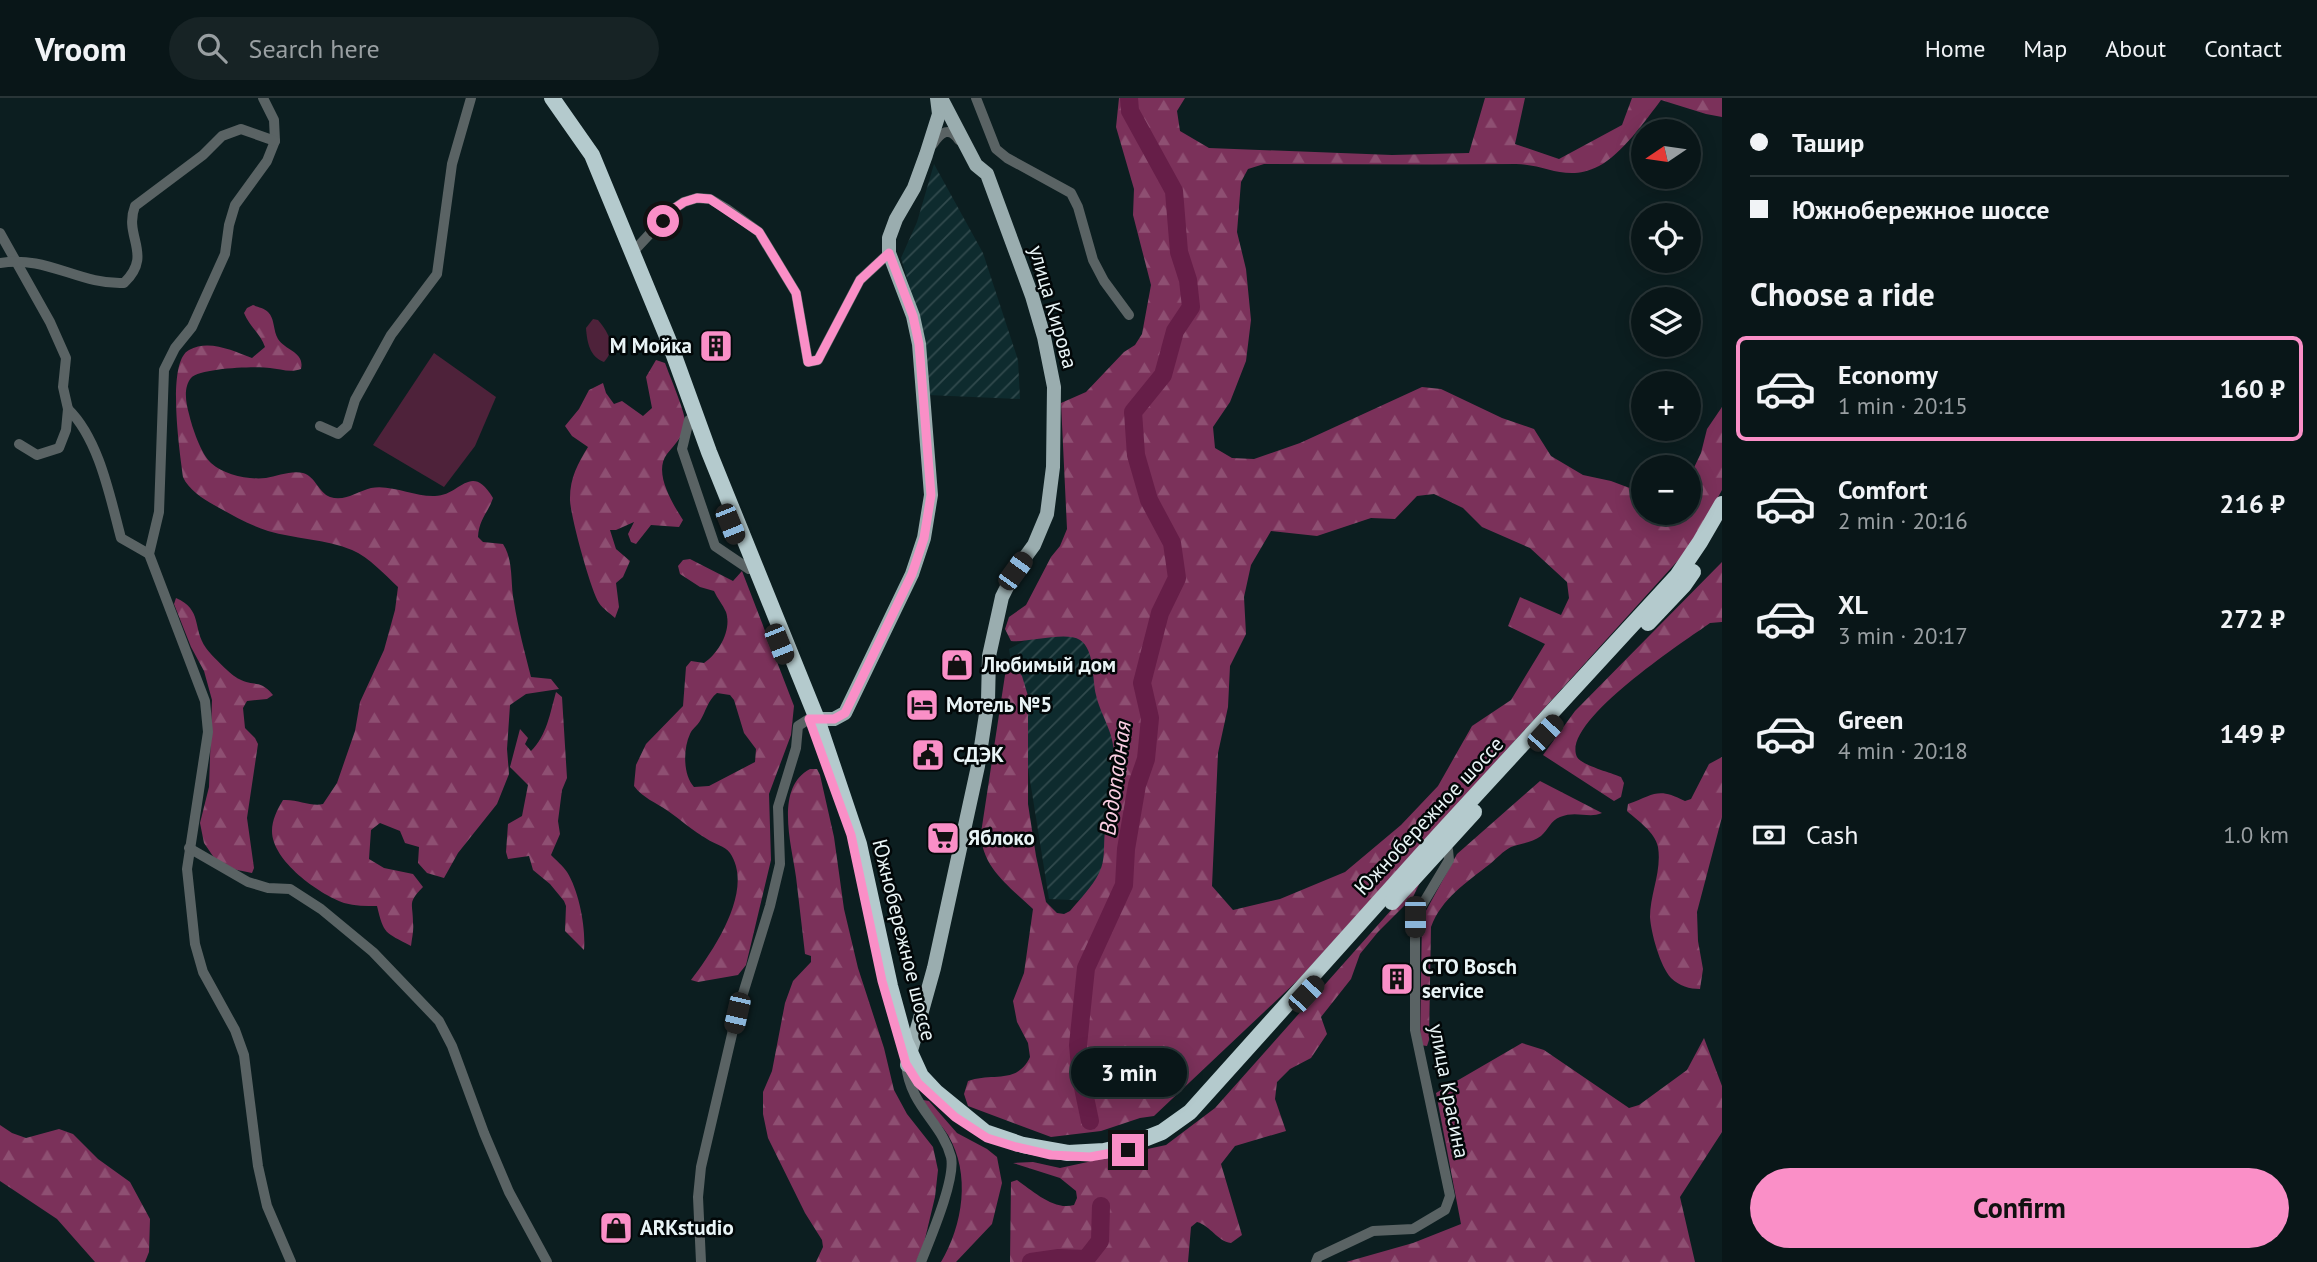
<!DOCTYPE html>
<html lang="en">
<head>
<meta charset="utf-8">
<style>
	:root { --surface:#091618; --page:#172325; --text:#f1f3f6; --muted:#999fa2; --line:#293537; --accent:#fa8fc7 }
	body { margin:0; font-family:"PT Sans",sans-serif; background:var(--page); color:var(--text); height:100vh; display:flex; flex-direction:column; font-size:26px; white-space:nowrap }
	* { box-sizing:border-box; margin:0 }
	p { font-size:23px; color:var(--muted) }
	.icon { flex:none; width:38px; height:38px; fill:none; stroke:currentColor; stroke-width:2; stroke-linecap:round; stroke-linejoin:round }
	.map { position:relative; flex:1; overflow:hidden }
	.details { display:flex; flex-direction:column; background:var(--surface); width:595px }
	.details>* { flex:none }
	.top-card { display:grid; align-content:center; height:154px; padding:0 28px; background:var(--surface) }
	.needle { width:46px; rotate:257deg }
	.fabs { position:absolute; left:1631px; top:21px; display:grid; gap:14px }
	.fabs a { display:grid; place-items:center; width:70px; height:70px; border-radius:50%; background:var(--surface); box-shadow:0 4px 18px #0003,0 0 0 2px var(--line); font-size:35px }
	.end { position:absolute; width:32px; height:32px; margin:-16px; border:9px solid #fa8fc7; background:#111; box-shadow:0 0 0 4px #111 }
	.from { border-radius:50% }
	.bubble { position:absolute; height:49px; border-radius:24px; background:var(--surface); box-shadow:0 4px 18px #0003,0 0 0 2px var(--line); font-size:23px; font-weight:700; line-height:49px; text-align:center }
	.car { position:absolute; width:21px; height:42px; margin:-21px -10px; border-radius:9px; box-shadow:0 0 5px 2px #0007; background:linear-gradient(#222 24%,#8ab4d8 0 40%,#222 0 76%,#8ab4d8 0 86%,#222 0) }
	.top-card b { display:flex; align-items:center; gap:24px; height:66px; font-size:26px }
	.top-card b+b { border-top:2px solid var(--line) }
	.top-card i { width:18px; height:18px; background:var(--text) }
	ul { padding:0; list-style:none }
	li { display:flex; align-items:center; gap:21px; height:105px; margin:0 14px 10px; padding:0 14px; border:4px solid transparent; border-radius:10px }
	li div { flex:1 }
	li b { display:block; font-size:26px }
	li em { font-style:normal; font-weight:700 }
	li.on { border-color:var(--accent) }
	li>.icon { width:63px; height:63px; stroke-width:1.5 }
	h2 { padding:0 28px; font-size:32px; line-height:84px }
	.pay { display:flex; align-items:center; gap:18px; height:77px; padding:0 28px; font-size:26px }
	.pay p { margin-inline-start:auto }
	.button { display:flex; gap:14px; margin-top:auto; padding:14px 28px }
	.button a { flex:1; height:80px; border-radius:42px; background:var(--accent); color:#111; font-size:28px; font-weight:700; line-height:80px; text-align:center }
	header { display:flex; align-items:center; gap:42px; box-sizing:border-box; height:98px; padding:0 35px; background:var(--surface); border-bottom:2px solid var(--line) }
	header strong { font-size:33px }
	nav { display:flex; gap:38px; margin-inline-start:auto; font-size:24px }
	.search { width:490px; height:63px; background:var(--page); display:flex; align-items:center; gap:18px; box-sizing:border-box; padding:0 24px; border-radius:38px; color:var(--muted); font-size:26px }
	main { display:flex; flex:1; min-height:0 }
	.map>svg:first-child { display:block }
</style>
</head>
<body>
<header>
<strong>Vroom</strong>
<div class="search"><svg class="icon" aria-label="search" viewBox="0 0 24 24"><circle cx="10" cy="10" r="6"/><path d="M15 15l6 6"/></svg>Search here</div>
<nav><a>Home</a><a>Map</a><a>About</a><a>Contact</a></nav>
</header>
<main>
<div class="map">
<svg width="1722" height="1164" viewBox="0 0 1722 1164">
	<defs>
		<pattern id="industrial-furrows" width="10" height="10" patternUnits="userSpaceOnUse" patternTransform="scale(1.75)"><rect width="10" height="10" fill="#0e2b2e"/><path d="M-1 1l2-2M0 10L10 0M9 11l2-2" fill="none" stroke="#314a4d"/></pattern>
		<pattern id="forest-firs" width="22" height="20" patternUnits="userSpaceOnUse" patternTransform="scale(1.75)"><rect width="22" height="20" fill="#7b315a"/><path d="M5 1l3.5 6h-7zM16 11l3.5 6h-7z" fill="#8e4f72"/></pattern>
	</defs>
	<rect width="100%" height="100%" fill="#0c1e20"/>
	<g fill="url(#industrial-furrows)">
		<path d="M934 66 983 155 1018 262 1020 301 928 297 921 227 901 160 917 124Z"/>
		<path d="M1093 507 1124 690 1094 803 1049 801 1009 551Z"/>
	</g>
	<g fill="#4e223a">
		<path d="M593 221 598 222C609 235 617 250 604 264 590 259 587 245 586 230Z"/>
		<path d="M434 255 496 299 475 348 444 389 373 347Z"/>
	</g>
	<g fill="url(#forest-firs)" fill-rule="evenodd">
		<path d="M1119 0H1185L1177 13 1180 33 1209 50 1392 57 1469 55 1485 0H1525L1515 46 1559 61 1622 27 1632 0H1722V19L1706 16 1661 2C1646 22 1621 57 1599 68 1566 85 1547 66 1516 66 1432 67 1348 66 1264 66L1248 71 1241 84 1237 134 1246 171 1251 222 1246 263 1230 304 1213 329 1215 350 1232 360 1254 361 1300 345 1422 289 1441 291 1502 320 1534 331 1551 358 1583 377 1611 383 1643 395V415H1689V380L1701 355 1707 331 1722 309V392L1692 447 1299 881 1154 1018 1140 1020 1101 1033 1051 1039 968 1008 964 996 968 983C992 974 1017 987 1030 959L1028 945 1017 924 1013 903 1024 875 1033 811C1010 789 981 769 981 735L1007 564 1013 567 1022 578 1028 598V706L1036 758 1046 804 1057 815 1064 816 1070 813C1080 801 1092 789 1099 775 1106 762 1103 747 1105 733 1110 701 1120 670 1111 638 1107 624 1099 611 1096 597 1092 581 1095 552 1080 542 1065 533 1029 545 1011 543L1005 531 1009 519 1026 507 1051 459 1060 448 1067 431 1061 305 1086 294 1124 254 1135 247 1142 236 1151 187 1133 117 1134 91 1116 29ZM1434 396 1463 410 1482 429 1530 450 1567 484 1569 500 1561 517 1520 499 1508 528 1545 546 1511 602 1472 628 1438 688 1401 727 1345 774 1280 801 1233 812 1212 788 1218 655 1228 609 1230 568 1246 536 1244 499 1251 467 1271 433 1317 438 1371 420 1395 421 1417 398Z"/>
		<path d="M253 207C258 209 264 210 268 214 275 221 273 233 278 241 286 253 305 254 301 271 291 275 280 271 270 270 256 268 200 270 191 280 183 290 186 305 189 316 192 329 201 356 211 365 224 377 249 382 266 380 277 378 292 372 303 375 315 378 319 395 330 399 345 404 358 393 371 390 391 386 415 399 435 398 460 398 471 363 493 400 488 415 479 421 478 439L483 444 503 446C514 463 510 485 514 504 518 530 525 555 531 579L551 581 559 591 526 596 510 607 507 651 509 676 497 706 458 755 444 780 427 775 418 765 419 749 405 745 400 733 380 725 371 732 369 761 384 770 413 776 423 789C407 805 413 805 413 825 414 832 412 840 411 848 385 834 384 837 377 808 366 808 355 808 344 805 319 796 272 763 272 733 272 722 277 712 283 702 298 701 311 709 323 706L337 685 355 633 360 604 384 552 395 512 398 489C384 476 370 460 352 452 325 441 296 441 268 433 249 427 232 417 214 407 203 401 188 391 183 379 180 355 166 264 189 252 209 241 233 253 252 260L265 249C261 236 249 228 244 215L247 210Z"/>
		<path d="M656 262 665 265C669 276 685 314 685 323 686 336 674 347 667 356 653 374 672 405 683 422L679 429 651 427 636 446 631 444 628 436 634 424 616 432H610L616 451 630 463 623 479 616 485 619 509 615 520C610 515 603 511 599 505 591 493 569 414 570 400 570 380 578 365 588 349L572 338 565 328 579 311 589 292 603 285 606 295 614 306 622 303 643 318 652 310 646 279Z"/>
		<path d="M690 461 733 483 742 473 794 608 791 637 769 696 771 762 746 867 738 877 698 884 691 882C713 853 755 792 730 755 725 748 714 746 707 741 693 733 681 722 668 713 655 704 643 700 634 688L636 667 646 646 683 608 686 569 691 563 704 565C719 555 732 532 726 514 723 507 717 500 714 493L700 489 680 476 678 468 683 462ZM717 595 730 597 734 602 744 635 756 651 755 664 709 688 694 689C683 677 683 651 690 636 692 631 697 628 700 623 706 613 708 602 717 595Z"/>
		<path d="M1722 464V524L1710 525C1685 543 1560 624 1577 659 1581 667 1612 675 1621 679L1624 685 1621 699 1614 703 1543 657 1575 613Z"/>
		<path d="M176 500C203 512 192 530 206 550 211 557 232 578 239 581 254 589 260 581 273 597L267 601 247 603 243 610 245 630 255 640 258 646 247 720 254 770 252 775 223 769 217 764 204 745 200 725 209 689 212 602 204 573 191 549 174 506Z"/>
		<path d="M556 594 562 599 567 680 562 692 558 723 560 736 551 757C556 762 563 768 567 774 579 793 586 830 584 852L565 833 566 808 564 803 550 786 533 772 529 758 508 761 506 754 508 726 522 718 528 687 510 669 520 631 528 640 525 646 531 653C547 637 550 615 556 594Z"/>
		<path d="M1722 659V719L1697 814 1698 843 1703 871 1700 891C1690 891 1679 888 1671 880 1660 868 1651 835 1650 819 1650 796 1662 773 1658 749 1655 734 1638 723 1627 713L1628 706C1655 696 1658 689 1685 703L1691 701 1709 666Z"/>
		<path d="M810 671H817L820 677 834 739 844 811 858 870 884 950 894 992 907 1016 933 1049 938 1072 935 1099 924 1145 916 1164H816L823 1149 822 1142 805 1115 768 1040 763 1016V994L772 973 785 905 793 883 811 864V858L805 856C802 830 799 804 796 779 792 748 774 690 810 671Z"/>
		<path d="M1540 683 1602 715C1588 721 1577 712 1560 719 1551 722 1548 732 1541 738 1532 745 1521 745 1511 749 1503 753 1496 761 1490 766 1467 784 1441 801 1431 829L1429 942 1427 948 1420 947 1422 820 1457 756Z"/>
		<path d="M1425 774 1413 799 1378 834 1360 856 1351 881 1321 919 1327 936 1311 960 1290 971 1277 984 1275 1001 1286 1033 1235 1048 1221 1066 1242 1137 1231 1145C1217 1143 1211 1128 1197 1124L1191 1129 1188 1164H1010L1011 1084 1017 1082C1033 1093 1054 1113 1074 1107L1077 1100 1076 1093 1060 1080 1013 1065 1033 1064 1060 1070 1166 1047 1215 1010Z"/>
		<path d="M1704 940 1722 988V1034L1680 1099 1695 1164H1346L1413 1145 1461 1126 1436 995 1522 945 1544 952 1629 1010 1639 1007 1687 972Z"/>
		<path d="M923 1002 929 1003 957 1035 987 1051 997 1059 1002 1085 992 1126 956 1164H941C963 1127 971 1076 948 1037 940 1024 929 1017 923 1002Z"/>
		<path d="M0 1027 12 1035 26 1040 59 1031 73 1036 98 1061 130 1084 150 1121 149 1154 145 1164H95L57 1121 0 1083Z"/>
	</g>
	<g fill="none" stroke-linecap="round" stroke-linejoin="round">
		<g stroke="#661e48" stroke-width="18">
			<path d="M1090 1023 1081 980 1078 947 1086 870 1124 787 1126 751 1137 687 1146 661 1150 620 1142 585 1160 515 1177 480 1172 445 1149 402 1136 357 1133 314 1163 277 1175 233 1191 209 1188 182 1179 154 1174 93 1130 13 1129 0"/>
			<path d="M1031 1164 1059 1160 1086 1161 1100 1143 1101 1108"/>
		</g>
		<g stroke="#5a6364" stroke-width="10">
			<path d="M263 0 274 22 275 43 267 63 235 107 229 127 225 156 192 229 175 250 164 272 159 414 149 456 205 603 208 634 187 771 195 846 203 874 235 932 244 957 258 1068 267 1108 291 1164"/>
			<path d="M976 0 996 51 1007 60 1071 95 1078 109 1093 162 1104 183 1129 217"/>
			<path d="M933 46C941 34 949 28 959 42"/>
			<path d="M0 135 50 224 66 260 63 289 68 311 66 332 59 350 37 357 19 346"/>
			<path d="M632 155 672 112 684 104 697 100 710 101 727 111 759 134 796 195 808 264 818 262 860 182 889 155"/>
			<path d="M0 165C47 157 79 187 124 185 154 156 123 139 135 108L203 57 222 38 241 31 275 43"/>
			<path d="M68 311C99 341 110 399 121 440L149 456"/>
			<path d="M689 322 682 351 715 448 749 471"/>
			<path d="M320 328 338 336 347 328 355 302 391 237 437 176 452 66 471 0"/>
			<path d="M189 750 248 784 268 790 290 791 321 811 373 854 439 923 452 948 484 1035 509 1094 547 1164"/>
			<path d="M906 966C910 1009 942 1024 951 1059 956 1081 930 1141 921 1164"/>
			<path d="M701 1164 698 1099 701 1069 737 915 770 808 780 766 778 709 796 650 798 628 809 621"/>
			<path d="M1316 1164 1318 1159 1373 1133 1413 1131 1445 1112 1450 1098 1415 932V819L1449 762 1448 752 1445 748"/>
		</g>
		<g stroke="#9aadaf" stroke-width="14">
			<path d="M817 621H834L845 615 912 476 924 440 931 397 919 246 913 218 889 155V140L896 121 914 90 926 57 939 16 937 0"/>
			<path d="M907 967 934 870 978 668 988 603 989 558 1002 499 1015 473 1034 447 1047 416 1053 369 1054 289 1044 239 1032 198 987 76 976 67 941 0"/>
		</g>
		<g stroke="#b4cacd" stroke-width="16">
			<path d="M552 0 592 57 668 241 709 354 817 621 859 746 890 888 905 943 921 978 936 994 985 1034 1023 1047 1068 1055 1104 1053 1129 1047 1162 1034 1190 1014 1438 738 1677 478 1700 444 1722 406"/>
			<path d="M1648 525 1684 487 1693 474"/>
			<path d="M1392 804 1474 714"/>
		</g>
	</g>
	<g fill="none" stroke-linecap="round" stroke-linejoin="round">
		<path stroke="#fa8fc7" stroke-width="9" d="M663 123 672 112 684 104 697 100 710 101 759 134 796 195 808 264 818 262 860 182 889 155 913 218 919 246 931 397 924 440 912 476 845 615 834 621H809L851 737 882 883 906 966 918 985 955 1019 987 1040 1016 1049 1051 1057 1090 1059 1128 1052"/>
	</g>
	<defs>
		<symbol id="building-square" viewBox="-11 -11 22 22"><rect x="-9" y="-9" width="18" height="18" rx="4" fill="#fa8fc7" stroke="#020708"/><path d="M-4-6H4V6H1V3H-1V6H-4ZM-2.5-4.3h1.7v1.8h-1.7ZM.8-4.3h1.7v1.8H.8ZM-2.5-1h1.7V.8h-1.7ZM.8-1h1.7V.8H.8Z" fill="#111"/></symbol>
		<symbol id="shop-square" viewBox="-11 -11 22 22"><rect x="-9" y="-9" width="18" height="18" rx="4" fill="#fa8fc7" stroke="#020708"/><path d="M-5-2.5h2.3a2.7 3.5 0 0 1 5.4 0H5L5.5 6h-11ZM-1.5-2.5h3a1.5 2.3 0 0 0-3 0Z" fill="#111"/></symbol>
		<symbol id="hotel-square" viewBox="-11 -11 22 22"><rect x="-9" y="-9" width="18" height="18" rx="4" fill="#fa8fc7" stroke="#020708"/><path d="M-6-4.5h1.5V1H6V5H4.5V3h-9V5H-6ZM-4 0a1.8 1.8 0 1 1 3.6 0ZM.5 0V-2.5h3Q6-2.5 6 0Z" fill="#111"/></symbol>
		<symbol id="civic-square" viewBox="-11 -11 22 22"><rect x="-9" y="-9" width="18" height="18" rx="4" fill="#fa8fc7" stroke="#020708"/><path d="M-.6-6.5H3V-4.5H.6V-3L4-1V1h2V6H-6V1h2V-1L-.6-3ZM-1.2 2.5V6h2.4V2.5Z" fill="#111"/></symbol>
		<symbol id="supermarket-square" viewBox="-11 -11 22 22"><rect x="-9" y="-9" width="18" height="18" rx="4" fill="#fa8fc7" stroke="#020708"/><path d="M-6-5.5h2.5l.6 2H6L4.5 2H-2.5L-4.4-4H-6ZM-1.5 3.2a1.3 1.3 0 1 0 .1 0ZM3 3.2a1.3 1.3 0 1 0 .1 0Z" fill="#111"/></symbol>
	</defs>
	<g fill-rule="evenodd">
		<use href="#building-square" x="697" y="229" width="38" height="38"/>
		<use href="#shop-square" x="938" y="548" width="38" height="38"/>
		<use href="#hotel-square" x="903" y="588" width="38" height="38"/>
		<use href="#civic-square" x="909" y="638" width="38" height="38"/>
		<use href="#supermarket-square" x="924" y="721" width="38" height="38"/>
		<use href="#building-square" x="1378" y="862" width="38" height="38"/>
		<use href="#shop-square" x="597" y="1111" width="38" height="38"/>
	</g>
	<g text-anchor="middle" stroke-width="5" stroke-linejoin="round" paint-order="stroke">
		<g font-size="21" fill="#e9f4f6" stroke="#020708">
			<text transform="translate(1053 209) rotate(74)" y="7">улица Кирова</text>
			<text transform="translate(1429 718) rotate(-47)" y="7">Южнобережное шоссе</text>
			<text transform="translate(904 842) rotate(76)" y="7">Южнобережное шоссе</text>
			<text transform="translate(1449 993) rotate(79)" y="7">улица Красина</text>
		</g>
		<g font-size="21" font-weight="bold" fill="#e9f4f6" stroke="#020708" text-anchor="start">
			<text x="692" y="255" text-anchor="end">М Мойка</text>
			<text x="982" y="574">Любимый дом</text>
			<text x="946" y="614">Мотель №5</text>
			<text x="953" y="664">СДЭК</text>
			<text x="968" y="747">Яблоко</text>
			<text x="1422" y="876">СТО Bosch<tspan x="1422" dy="24">service</tspan></text>
			<text x="640" y="1137">ARKstudio</text>
		</g>
		<g font-size="23" font-style="italic" fill="#facde2" stroke="#020708">
			<text transform="translate(1115 680) rotate(-82)" y="8">Водопадная</text>
		</g>
	</g>
</svg>
<div class="fabs">
<a><svg class="needle" viewBox="-14 -14 28 28"><path d="M0-13l5 13h-10z" fill="#e53935"/><path d="M0 13l5-13h-10z" fill="#999fa2"/></svg></a>
<a><svg class="icon" aria-label="locate" viewBox="0 0 24 24"><circle cx="12" cy="12" r="6"/><path d="M12 2v4M12 18v4M2 12h4M18 12h4"/></svg></a>
<a><svg class="icon" aria-label="layers" viewBox="0 0 24 24"><path d="M12 4l9 5-9 5-9-5zM3 14l9 5 9-5"/></svg></a>
<a>+</a>
<a>−</a>
</div>
<i class="end from" style="left:663px;top:123px"></i>
<i class="end" style="left:1128px;top:1052px"></i>
<div class="bubble" style="left:1071px;top:950px;width:116px">3 min</div>
<i class="car" style="left:730px;top:426px;rotate:158deg"></i>
<i class="car" style="left:1015px;top:473px;rotate:36deg"></i>
<i class="car" style="left:779px;top:546px;rotate:158deg"></i>
<i class="car" style="left:1545px;top:635px;rotate:43deg"></i>
<i class="car" style="left:1415px;top:819px;rotate:180deg"></i>
<i class="car" style="left:1306px;top:896px;rotate:43deg"></i>
<i class="car" style="left:737px;top:915px;rotate:193deg"></i>
</div>
<section class="details">
<div class="top-card">
<b><i class="from"></i>Ташир</b>
<b><i></i>Южнобережное шоссе</b>
</div>
<h2>Choose a ride</h2>
<ul>
<li class="on"><svg class="icon" aria-label="car" viewBox="0 0 24 24"><path d="M5 17H2v-5l4-1 3-4h7l3 4 3 1v5h-3M9 17h6M6 11h13"/><circle cx="7" cy="17" r="2"/><circle cx="17" cy="17" r="2"/></svg><div><b>Economy</b><p>1 min · 20:15</p></div><em>160 ₽</em></li>
<li><svg class="icon" aria-label="car" viewBox="0 0 24 24"><path d="M5 17H2v-5l4-1 3-4h7l3 4 3 1v5h-3M9 17h6M6 11h13"/><circle cx="7" cy="17" r="2"/><circle cx="17" cy="17" r="2"/></svg><div><b>Comfort</b><p>2 min · 20:16</p></div><em>216 ₽</em></li>
<li><svg class="icon" aria-label="car" viewBox="0 0 24 24"><path d="M5 17H2v-5l4-1 3-4h7l3 4 3 1v5h-3M9 17h6M6 11h13"/><circle cx="7" cy="17" r="2"/><circle cx="17" cy="17" r="2"/></svg><div><b>XL</b><p>3 min · 20:17</p></div><em>272 ₽</em></li>
<li><svg class="icon" aria-label="car" viewBox="0 0 24 24"><path d="M5 17H2v-5l4-1 3-4h7l3 4 3 1v5h-3M9 17h6M6 11h13"/><circle cx="7" cy="17" r="2"/><circle cx="17" cy="17" r="2"/></svg><div><b>Green</b><p>4 min · 20:18</p></div><em>149 ₽</em></li>
</ul>
<div class="pay"><svg class="icon" aria-label="cash" viewBox="0 0 24 24"><path d="M3 7h18v10H3z"/><circle cx="12" cy="12" r="2"/></svg>Cash<p>1.0 km</p></div>
<div class="button"><a>Confirm</a></div>
</section>
</main>
</body>
</html>
